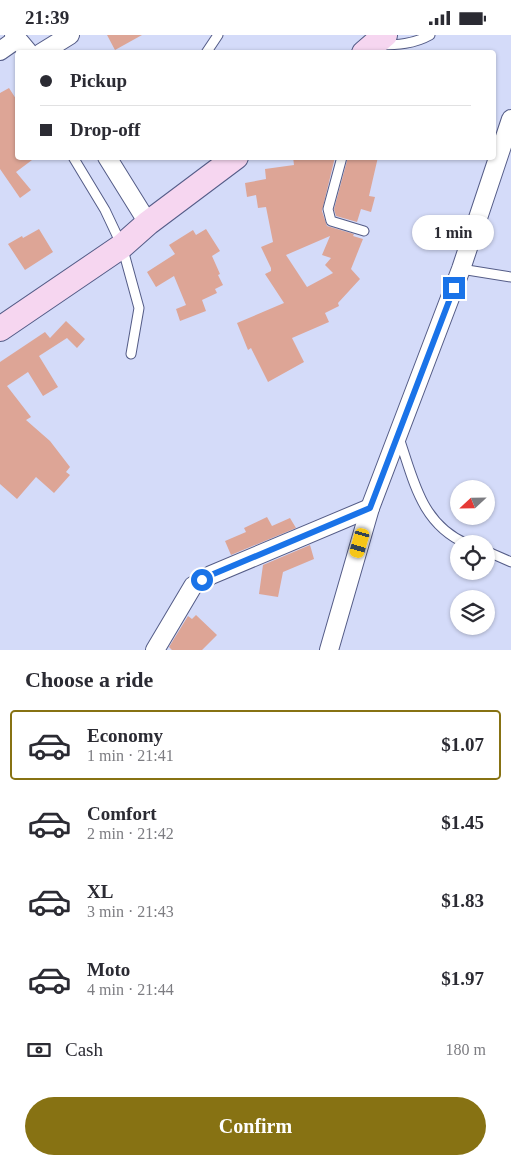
<!DOCTYPE html>
<html lang="en">
<head>
<meta charset="utf-8">
<style>
	:root { --surface:#fff; --page:#f2f2f3; --text:#2b2b33; --muted:#7c7c81; --line:#e1e1e2; --accent:#877213 }
	body { margin:0; font-family:"Times New Roman",serif; background:var(--page); color:var(--text); height:100vh; display:flex; flex-direction:column; font-size:19px; white-space:nowrap }
	* { box-sizing:border-box; margin:0 }
	p { font-size:16px; color:var(--muted) }
	.icon { flex:none; width:28px; height:28px; fill:none; stroke:currentColor; stroke-width:2; stroke-linecap:round; stroke-linejoin:round }
	.map { position:relative; height:615px; overflow:hidden }
	.sheet { display:flex; flex-direction:column; background:var(--surface); flex:1 }
	.sheet>* { flex:none }
	.hud { position:absolute; left:15px; top:15px; width:481px; height:110px; border-radius:5px; box-shadow:0 1px 4px #0004; display:grid; align-content:center; height:110px; padding:0 25px; background:var(--surface) }
	.needle { width:32px; rotate:248deg }
	.tools { position:absolute; left:450px; top:445px; display:grid; gap:10px }
	.tools a { display:grid; place-items:center; width:45px; height:45px; border-radius:50%; background:var(--surface); box-shadow:0 1px 4px #0004; font-size:25px }
	.end { position:absolute; width:22px; height:22px; margin:-11px; border:6px solid #1a73e8; background:#fff; box-shadow:0 0 0 2px #fff }
	.from { border-radius:50% }
	.bubble { position:absolute; height:35px; border-radius:18px; background:var(--surface); box-shadow:0 1px 4px #0004; font-size:16px; font-weight:600; line-height:35px; text-align:center }
	.car { position:absolute; width:15px; height:30px; margin:-15px -8px; border-radius:6px; box-shadow:0 0 4px 1px #0007; background:linear-gradient(#f5c518 24%,#345 0 40%,#f5c518 0 76%,#345 0 86%,#f5c518 0) }
	.hud b { display:flex; align-items:center; gap:18px; height:48px; font-size:19px }
	.hud b+b { border-top:1px solid var(--line) }
	.hud i { width:12px; height:12px; background:var(--text) }
	ul { padding:0; list-style:none }
	li { display:flex; align-items:center; gap:15px; height:70px; margin:0 10px 8px; padding:0 15px; border:2px solid transparent; border-radius:5px }
	li div { flex:1 }
	li b { display:block; font-size:19px }
	li em { font-style:normal; font-weight:600 }
	li.on { border-color:var(--accent) }
	li>.icon { width:45px; height:45px; stroke-width:1.5 }
	h2 { padding:0 25px; font-size:22px; line-height:60px }
	.pay { display:flex; align-items:center; gap:12px; height:55px; padding:0 25px; font-size:19px }
	.pay p { margin-inline-start:auto }
	.action { display:flex; gap:10px; margin-top:auto; padding:10px 25px }
	.action a { flex:1; height:58px; border-radius:30px; background:var(--accent); color:#fff; font-size:20px; font-weight:600; line-height:58px; text-align:center }
	.status { display:flex; justify-content:space-between; align-items:center; height:35px; padding:0 25px; background:var(--surface); direction:ltr }
	.status svg { height:14px; fill:currentColor }
	.map>svg:first-child { display:block }
</style>
</head>
<body>
<div class="status"><b>21:39</b><svg viewBox="0 0 49 12"><path d="M0 12V9h3v3zM5 12V6h3v6zM10 12V3h3v9zM15 12V0h3v12zM26 1h20v11H26zM47 4h2v5h-2z"/></svg></div>
<div class="map">
<svg width="511" height="615" viewBox="0 0 511 615">
	<rect width="100%" height="100%" fill="#d4dbf9"/>
	<g fill="#dda596" fill-rule="evenodd">
		<path d="M107 0H142L115 15Z"/>
		<path d="M9 53 18 67V122H36L16 137 31 155 20 163 0 134V58Z"/>
		<path d="M293 122H335L322 176 327 191 354 199 353 201 363 204 351 234 360 244 338 268 339 271 325 278 329 287 292 303 304 327 268 347 251 313 248 315 237 288 284 268 265 239 271 236V233L261 212 273 207 266 172 258 173 256 160 247 162 245 148 266 144 265 134 294 130ZM330 201 322 220 331 223 325 230 333 238 307 252 286 220Z"/>
		<path d="M348 122H378L369 161 375 162 371 177 361 174 357 187 336 181 334 174Z"/>
		<path d="M39 194 53 217 25 235 8 209 22 201 23 203Z"/>
		<path d="M206 194 220 216 212 221 220 239 218 240 223 250 215 254 217 258 202 265 206 276 180 286 176 274 186 270 174 241 156 252 147 237 175 219 169 210 193 195 196 200Z"/>
		<path d="M66 286 85 304 77 313 67 303 39 321 58 352 43 361 28 337 7 351 31 382 26 385 50 406 70 432 66 437 70 440 54 458 36 442 17 464 0 449V327L45 297 50 303Z"/>
		<path d="M267 482 272 491 290 483 296 493 231 520 225 506 246 497 244 493Z"/>
		<path d="M310 510 314 524 283 537 278 562 259 559 263 530Z"/>
		<path d="M196 580 217 600 202 615H172L169 612 188 581 192 584Z"/>
	</g>
	<g fill="none" stroke-linecap="round" stroke-linejoin="round">
		<defs>
			<g id="service">
				<path d="M380 10C397 10 414 9 430 0"/>
				<path d="M206 18 218 0"/>
				<path d="M73 122 105 175 122 211 139 273 131 319"/>
				<path d="M342 122 328 174 331 186 364 196"/>
				<path d="M461 234 511 242"/>
				<path d="M399 403C414 446 421 489 467 509"/>
				<path d="M486 516 511 527"/>
			</g>
			<g id="minor">
				<path d="M14 0 29 18"/>
				<path d="M0 16 17 4"/>
				<path d="M41 18 70 0"/>
				<path d="M107 122 148 188"/>
				<path d="M155 615 193 551 211 540 370 473"/>
				<path d="M329 615 370 473 461 234 511 84"/>
			</g>
			<g id="secondary">
				<path d="M364 18 385 0"/>
				<path d="M0 294 122 211 148 188 236 122"/>
			</g>
		</defs>
		<use href="#service" stroke="#545c87" stroke-width="11"/>
		<use href="#minor" stroke="#545c87" stroke-width="20"/>
		<use href="#secondary" stroke="#545c87" stroke-width="26"/>
		<use href="#service" stroke="#fff" stroke-width="9"/>
		<use href="#minor" stroke="#fff" stroke-width="18"/>
		<use href="#secondary" stroke="#f6d6f0" stroke-width="24"/>
	</g>
	<g fill="none" stroke-linecap="round" stroke-linejoin="round">
		<path stroke="#1a73e8" stroke-width="6" d="M202 545 211 540 370 473 454 253"/>
	</g>
</svg>
<div class="tools">
<a><svg class="needle" viewBox="-14 -14 28 28"><path d="M0-13l5 13h-10z" fill="#e53935"/><path d="M0 13l5-13h-10z" fill="#7c7c81"/></svg></a>
<a><svg class="icon" aria-label="locate" viewBox="0 0 24 24"><circle cx="12" cy="12" r="6"/><path d="M12 2v4M12 18v4M2 12h4M18 12h4"/></svg></a>
<a><svg class="icon" aria-label="layers" viewBox="0 0 24 24"><path d="M12 4l9 5-9 5-9-5zM3 14l9 5 9-5"/></svg></a>
</div>
<i class="end from" style="left:202px;top:545px"></i>
<i class="end" style="left:454px;top:253px"></i>
<div class="bubble" style="left:412px;top:180px;width:82px">1 min</div>
<i class="car" style="left:360px;top:508px;rotate:196deg"></i>
<div class="hud">
<b><i class="from"></i>Pickup</b>
<b><i></i>Drop-off</b>
</div>
</div>
<section class="sheet">
<h2>Choose a ride</h2>
<ul>
<li class="on"><svg class="icon" aria-label="car" viewBox="0 0 24 24"><path d="M5 17H2v-5l4-1 3-4h7l3 4 3 1v5h-3M9 17h6M6 11h13"/><circle cx="7" cy="17" r="2"/><circle cx="17" cy="17" r="2"/></svg><div><b>Economy</b><p>1 min · 21:41</p></div><em>$1.07</em></li>
<li><svg class="icon" aria-label="car" viewBox="0 0 24 24"><path d="M5 17H2v-5l4-1 3-4h7l3 4 3 1v5h-3M9 17h6M6 11h13"/><circle cx="7" cy="17" r="2"/><circle cx="17" cy="17" r="2"/></svg><div><b>Comfort</b><p>2 min · 21:42</p></div><em>$1.45</em></li>
<li><svg class="icon" aria-label="car" viewBox="0 0 24 24"><path d="M5 17H2v-5l4-1 3-4h7l3 4 3 1v5h-3M9 17h6M6 11h13"/><circle cx="7" cy="17" r="2"/><circle cx="17" cy="17" r="2"/></svg><div><b>XL</b><p>3 min · 21:43</p></div><em>$1.83</em></li>
<li><svg class="icon" aria-label="car" viewBox="0 0 24 24"><path d="M5 17H2v-5l4-1 3-4h7l3 4 3 1v5h-3M9 17h6M6 11h13"/><circle cx="7" cy="17" r="2"/><circle cx="17" cy="17" r="2"/></svg><div><b>Moto</b><p>4 min · 21:44</p></div><em>$1.97</em></li>
</ul>
<div class="pay"><svg class="icon" aria-label="cash" viewBox="0 0 24 24"><path d="M3 7h18v10H3z"/><circle cx="12" cy="12" r="2"/></svg>Cash<p>180 m</p></div>
<div class="action"><a>Confirm</a></div>
</section>
</body>
</html>
